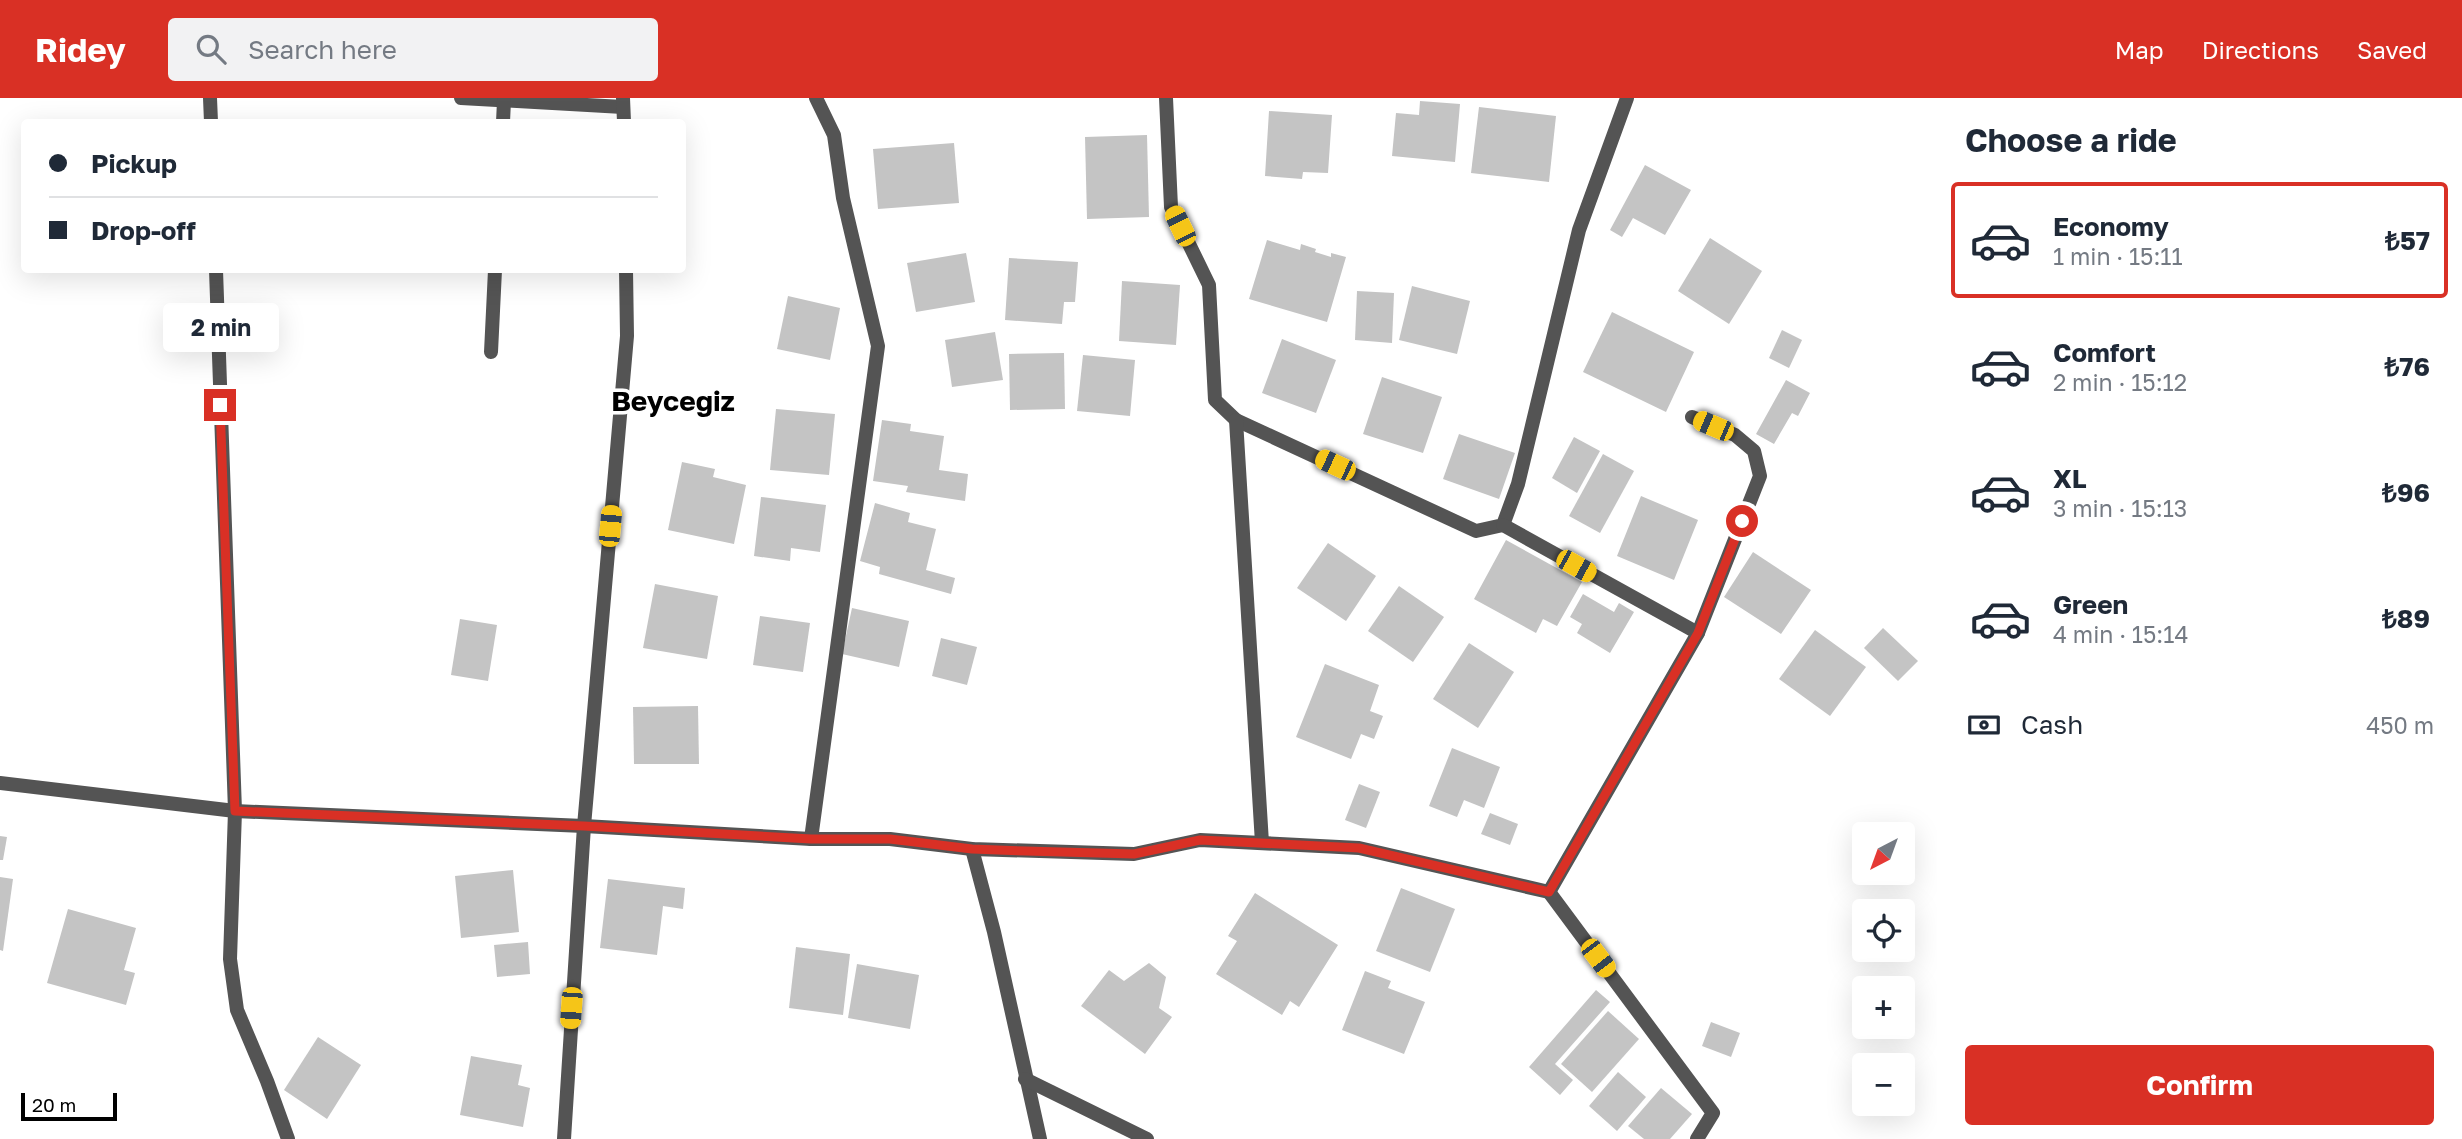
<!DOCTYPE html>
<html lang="en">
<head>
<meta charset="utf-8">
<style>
	:root { --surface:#fff; --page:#f2f2f3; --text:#1f2937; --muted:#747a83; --line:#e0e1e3; --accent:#d93025 }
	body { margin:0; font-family:"Golos Text",sans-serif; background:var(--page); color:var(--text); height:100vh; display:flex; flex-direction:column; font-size:26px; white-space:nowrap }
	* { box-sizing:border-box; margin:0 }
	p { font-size:23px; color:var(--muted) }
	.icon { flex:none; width:38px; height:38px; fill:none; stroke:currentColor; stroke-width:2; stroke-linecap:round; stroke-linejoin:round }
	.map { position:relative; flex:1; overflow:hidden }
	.drawer { display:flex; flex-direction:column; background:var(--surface); width:525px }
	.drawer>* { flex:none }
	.hud { position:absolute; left:21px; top:21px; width:665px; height:154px; border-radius:7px; box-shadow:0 7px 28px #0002; display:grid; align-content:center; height:154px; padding:0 28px; background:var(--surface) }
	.needle { width:46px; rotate:221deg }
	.tools { position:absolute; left:1852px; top:724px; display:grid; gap:14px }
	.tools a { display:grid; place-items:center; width:63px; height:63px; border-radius:7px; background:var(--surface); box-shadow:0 7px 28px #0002; font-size:35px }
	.scale { position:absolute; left:21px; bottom:18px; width:96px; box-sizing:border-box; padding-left:7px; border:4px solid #000; border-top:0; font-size:19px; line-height:24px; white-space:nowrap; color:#000; -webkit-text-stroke:5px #fff; paint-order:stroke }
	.end { position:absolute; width:32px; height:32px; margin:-16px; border:9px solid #d93025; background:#fff; box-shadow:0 0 0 4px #fff }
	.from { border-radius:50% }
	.bubble { position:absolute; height:49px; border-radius:7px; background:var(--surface); box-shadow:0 7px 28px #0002; font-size:23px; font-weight:700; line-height:49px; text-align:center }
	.car { position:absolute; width:21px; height:42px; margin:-21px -10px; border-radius:9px; box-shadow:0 0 5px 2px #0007; background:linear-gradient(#f5c518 24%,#345 0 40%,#f5c518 0 76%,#345 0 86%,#f5c518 0) }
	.hud b { display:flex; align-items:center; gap:24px; height:66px; font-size:26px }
	.hud b+b { border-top:2px solid var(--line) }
	.hud i { width:18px; height:18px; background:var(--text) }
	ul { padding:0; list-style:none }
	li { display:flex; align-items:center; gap:21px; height:116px; margin:0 14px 10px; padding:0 14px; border:4px solid transparent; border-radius:7px }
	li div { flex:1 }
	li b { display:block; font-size:26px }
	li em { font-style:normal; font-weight:700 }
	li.current { border-color:var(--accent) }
	li>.icon { width:63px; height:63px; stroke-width:1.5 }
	h2 { padding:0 28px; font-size:32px; line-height:84px }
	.pay { display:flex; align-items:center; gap:18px; height:77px; padding:0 28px; font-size:26px }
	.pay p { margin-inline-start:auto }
	.cta { display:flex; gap:14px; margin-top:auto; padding:14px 28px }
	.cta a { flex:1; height:80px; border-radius:7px; background:var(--accent); color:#fff; font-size:28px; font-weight:700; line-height:80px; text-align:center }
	header { display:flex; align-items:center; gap:42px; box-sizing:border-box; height:98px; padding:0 35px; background:var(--accent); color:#fff }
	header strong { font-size:33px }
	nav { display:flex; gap:38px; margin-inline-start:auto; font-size:24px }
	.search { width:490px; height:63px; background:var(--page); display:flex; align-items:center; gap:18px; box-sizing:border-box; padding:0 24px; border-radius:7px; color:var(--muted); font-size:26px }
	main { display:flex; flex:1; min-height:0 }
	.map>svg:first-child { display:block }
</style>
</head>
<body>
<header>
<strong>Ridey</strong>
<div class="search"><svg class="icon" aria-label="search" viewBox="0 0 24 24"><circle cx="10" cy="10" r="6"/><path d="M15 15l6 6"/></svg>Search here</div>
<nav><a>Map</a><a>Directions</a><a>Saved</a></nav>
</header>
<main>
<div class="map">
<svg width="1937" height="1041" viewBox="0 0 1937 1041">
	<rect width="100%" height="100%" fill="#fff"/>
	<g fill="#c4c4c4">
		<path d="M1420 3 1460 6 1455 64 1392 58 1396 15 1419 17Z"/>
		<path d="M1479 9 1556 18 1549 84 1471 75Z"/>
		<path d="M1269 13 1332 17 1328 75 1303 74 1302 81 1265 78Z"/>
		<path d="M1147 37 1149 119 1087 121 1085 39Z"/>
		<path d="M954 45 959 105 878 111 873 51Z"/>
		<path d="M1645 67 1691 92 1665 137 1633 120 1622 139 1610 132Z"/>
		<path d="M1710 140 1762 173 1729 226 1678 193Z"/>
		<path d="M1267 142 1300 152 1301 146 1316 151 1315 154 1331 159V155L1346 159 1327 224 1249 201Z"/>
		<path d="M966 155 975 204 916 214 907 165Z"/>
		<path d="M1009 160 1078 164 1075 204H1064L1062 226 1005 222Z"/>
		<path d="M1122 183 1180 187 1176 247 1119 243Z"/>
		<path d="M1412 188 1470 203 1457 256 1399 242Z"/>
		<path d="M1357 193 1394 195 1392 245 1355 242Z"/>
		<path d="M788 198 840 210 830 262 777 251Z"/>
		<path d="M1612 214 1694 254 1666 314 1583 274Z"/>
		<path d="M1782 232 1802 242 1789 270 1769 260Z"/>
		<path d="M995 234 1003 282 952 289 945 242Z"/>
		<path d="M1282 241 1336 262 1316 315 1262 295Z"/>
		<path d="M1064 255 1065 311 1010 312 1009 256Z"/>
		<path d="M1083 257 1135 262 1130 318 1077 313Z"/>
		<path d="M1382 279 1442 299 1423 355 1363 336Z"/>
		<path d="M1786 282 1810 295 1798 318 1792 315 1774 346 1756 336Z"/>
		<path d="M776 311 835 316 829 377 770 372Z"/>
		<path d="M882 322 911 326 910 333 944 338 939 372 968 376 965 403 906 394 908 388 873 383Z"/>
		<path d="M1459 336 1515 355 1499 401 1443 381Z"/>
		<path d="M1574 339 1600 353 1577 395 1552 380Z"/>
		<path d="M1603 356 1634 373 1600 435 1569 418Z"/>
		<path d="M682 364 715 371 713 379 746 387 734 446 668 432Z"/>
		<path d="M1641 398 1698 422 1674 482 1617 458Z"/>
		<path d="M761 399 826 407 820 454 791 450 790 463 754 458Z"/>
		<path d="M875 405 910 415 908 424 936 431 926 472 955 480 951 496 879 476 880 469 860 463Z"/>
		<path d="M1506 442 1582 484 1557 528 1543 521 1536 535 1474 501Z"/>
		<path d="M1328 445 1376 478 1346 523 1297 490Z"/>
		<path d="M1753 454 1811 492 1781 536 1724 499Z"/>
		<path d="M655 486 718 498 707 561 643 550Z"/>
		<path d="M1399 488 1444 519 1413 564 1368 533Z"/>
		<path d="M1583 496 1614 514 1619 505 1634 514 1610 555 1577 535 1582 526 1570 519Z"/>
		<path d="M852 510 909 523 899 569 842 556Z"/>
		<path d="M760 518 810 525 803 574 753 567Z"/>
		<path d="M460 521 497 527 488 583 451 577Z"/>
		<path d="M1883 530 1918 563 1898 583 1864 550Z"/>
		<path d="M1815 532 1866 569 1830 618 1779 581Z"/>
		<path d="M941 540 977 549 967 587 932 578Z"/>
		<path d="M1469 545 1514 574 1478 630 1433 601Z"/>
		<path d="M1325 566 1379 587 1370 613 1383 618 1374 641 1361 636 1351 661 1296 639Z"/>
		<path d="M698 608 699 666H634L633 609Z"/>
		<path d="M1452 650 1500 669 1484 710 1464 702 1457 719 1429 708Z"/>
		<path d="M1359 686 1380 694 1366 730 1345 722Z"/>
		<path d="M1490 715 1518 726 1510 747 1481 736Z"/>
		<path d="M0 738 7 739 3 762H0Z"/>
		<path d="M513 772 519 834 461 840 455 778Z"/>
		<path d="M0 779 13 781 3 853 0 852Z"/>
		<path d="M608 781 685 790 683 811 663 808 657 857 600 850Z"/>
		<path d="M1401 790 1455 811 1430 874 1376 853Z"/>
		<path d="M1255 795 1338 847 1299 909 1290 903 1282 917 1216 876 1237 843 1228 838Z"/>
		<path d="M68 811 136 830 124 872 135 875 126 907 47 885Z"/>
		<path d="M528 844 530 876 497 879 494 847Z"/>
		<path d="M796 849 850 856 843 917 789 910Z"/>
		<path d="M1149 865 1166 879 1159 910 1172 919 1145 956 1081 908 1109 872 1124 883Z"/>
		<path d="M857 866 919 877 910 931 848 920Z"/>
		<path d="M1365 873 1391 883 1388 890 1425 904 1404 956 1342 932Z"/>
		<path d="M1596 892 1610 904 1555 966 1573 982 1560 997 1529 969Z"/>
		<path d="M1608 913 1639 941 1592 994 1561 966Z"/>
		<path d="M1711 924 1740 935 1731 959 1702 948Z"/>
		<path d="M318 939 361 967 327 1021 284 992Z"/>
		<path d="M471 958 522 967 518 987 530 990 523 1029 460 1017Z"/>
		<path d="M1618 974 1646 999 1617 1033 1589 1008Z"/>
		<path d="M1661 990 1692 1016 1670 1041H1644L1628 1028Z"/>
	</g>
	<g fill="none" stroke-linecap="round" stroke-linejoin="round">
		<g stroke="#545454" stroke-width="14">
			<path d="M461 0 623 9"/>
			<path d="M503 24 504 3"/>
			<path d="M491 254 495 172"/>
			<path d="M1692 319 1735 337 1754 353 1760 378 1698 535"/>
		</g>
		<g stroke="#545454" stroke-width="14">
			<path d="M210 0 211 24"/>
			<path d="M623 0 624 24"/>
			<path d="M1166 0 1171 109 1209 187 1215 302 1236 322 1476 433 1503 427 1518 386 1579 132 1627 0"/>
			<path d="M216 172 235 713 230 861 237 912 267 983 288 1041"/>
			<path d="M1236 322 1262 745"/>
			<path d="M0 685 235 713 584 728 811 741H890L972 751 1134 756 1200 742 1359 750 1549 794 1698 535 1503 427"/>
			<path d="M811 741 878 248 843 100 834 37 816 0"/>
			<path d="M972 751 994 834 1040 1041"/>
			<path d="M1549 794 1713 1015 1697 1041"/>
			<path d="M1025 981 1147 1041"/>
			<path d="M564 1041 584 728 627 238 626 172"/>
		</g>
	</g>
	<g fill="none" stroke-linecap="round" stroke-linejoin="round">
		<path stroke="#d93025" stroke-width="9" d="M220 307 235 713 584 728 811 741H890L972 751 1026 753 1134 756 1200 742 1359 750 1549 794 1698 535 1742 423"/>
	</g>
	<g text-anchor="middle" stroke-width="7" stroke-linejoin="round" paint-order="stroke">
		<g font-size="28" font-weight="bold" fill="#000" stroke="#fff">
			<text x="673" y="313">Beyceğiz</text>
		</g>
	</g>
</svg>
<div class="tools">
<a><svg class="needle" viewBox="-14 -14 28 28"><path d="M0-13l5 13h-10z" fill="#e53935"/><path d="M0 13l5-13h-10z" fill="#747a83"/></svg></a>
<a><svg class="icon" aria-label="locate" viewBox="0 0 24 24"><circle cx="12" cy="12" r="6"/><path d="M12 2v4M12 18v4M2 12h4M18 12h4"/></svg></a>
<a>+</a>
<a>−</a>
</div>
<div class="scale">20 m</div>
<i class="end from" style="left:1742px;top:423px"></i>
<i class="end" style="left:220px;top:307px"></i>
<div class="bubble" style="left:163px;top:205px;width:116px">2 min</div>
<i class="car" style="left:1180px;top:128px;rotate:334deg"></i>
<i class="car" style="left:1713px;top:328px;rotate:293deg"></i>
<i class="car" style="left:1335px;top:367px;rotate:295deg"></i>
<i class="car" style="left:610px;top:428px;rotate:5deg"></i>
<i class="car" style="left:1576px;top:468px;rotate:119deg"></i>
<i class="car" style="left:1598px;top:860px;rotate:143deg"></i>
<i class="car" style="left:571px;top:910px;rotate:184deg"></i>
<div class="hud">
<b><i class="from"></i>Pickup</b>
<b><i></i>Drop-off</b>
</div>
</div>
<section class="drawer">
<h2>Choose a ride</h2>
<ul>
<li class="current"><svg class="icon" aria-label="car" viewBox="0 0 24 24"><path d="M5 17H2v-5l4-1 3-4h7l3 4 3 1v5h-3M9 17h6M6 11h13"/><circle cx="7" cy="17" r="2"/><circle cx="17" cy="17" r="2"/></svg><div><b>Economy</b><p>1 min · 15:11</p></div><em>₺57</em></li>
<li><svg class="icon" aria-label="car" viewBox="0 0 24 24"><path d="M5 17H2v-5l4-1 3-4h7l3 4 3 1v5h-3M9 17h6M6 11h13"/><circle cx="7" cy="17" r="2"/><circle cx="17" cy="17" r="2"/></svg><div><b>Comfort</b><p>2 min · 15:12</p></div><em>₺76</em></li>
<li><svg class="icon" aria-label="car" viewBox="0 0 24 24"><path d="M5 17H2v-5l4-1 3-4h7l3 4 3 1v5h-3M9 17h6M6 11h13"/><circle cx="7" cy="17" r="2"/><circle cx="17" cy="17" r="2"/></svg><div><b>XL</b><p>3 min · 15:13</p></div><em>₺96</em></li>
<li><svg class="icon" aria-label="car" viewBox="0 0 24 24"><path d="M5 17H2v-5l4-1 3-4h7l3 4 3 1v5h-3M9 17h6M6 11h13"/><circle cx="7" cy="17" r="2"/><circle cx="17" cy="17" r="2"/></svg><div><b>Green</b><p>4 min · 15:14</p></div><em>₺89</em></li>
</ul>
<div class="pay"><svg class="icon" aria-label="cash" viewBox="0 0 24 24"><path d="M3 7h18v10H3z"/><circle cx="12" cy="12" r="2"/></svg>Cash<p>450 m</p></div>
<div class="cta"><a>Confirm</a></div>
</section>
</main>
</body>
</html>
